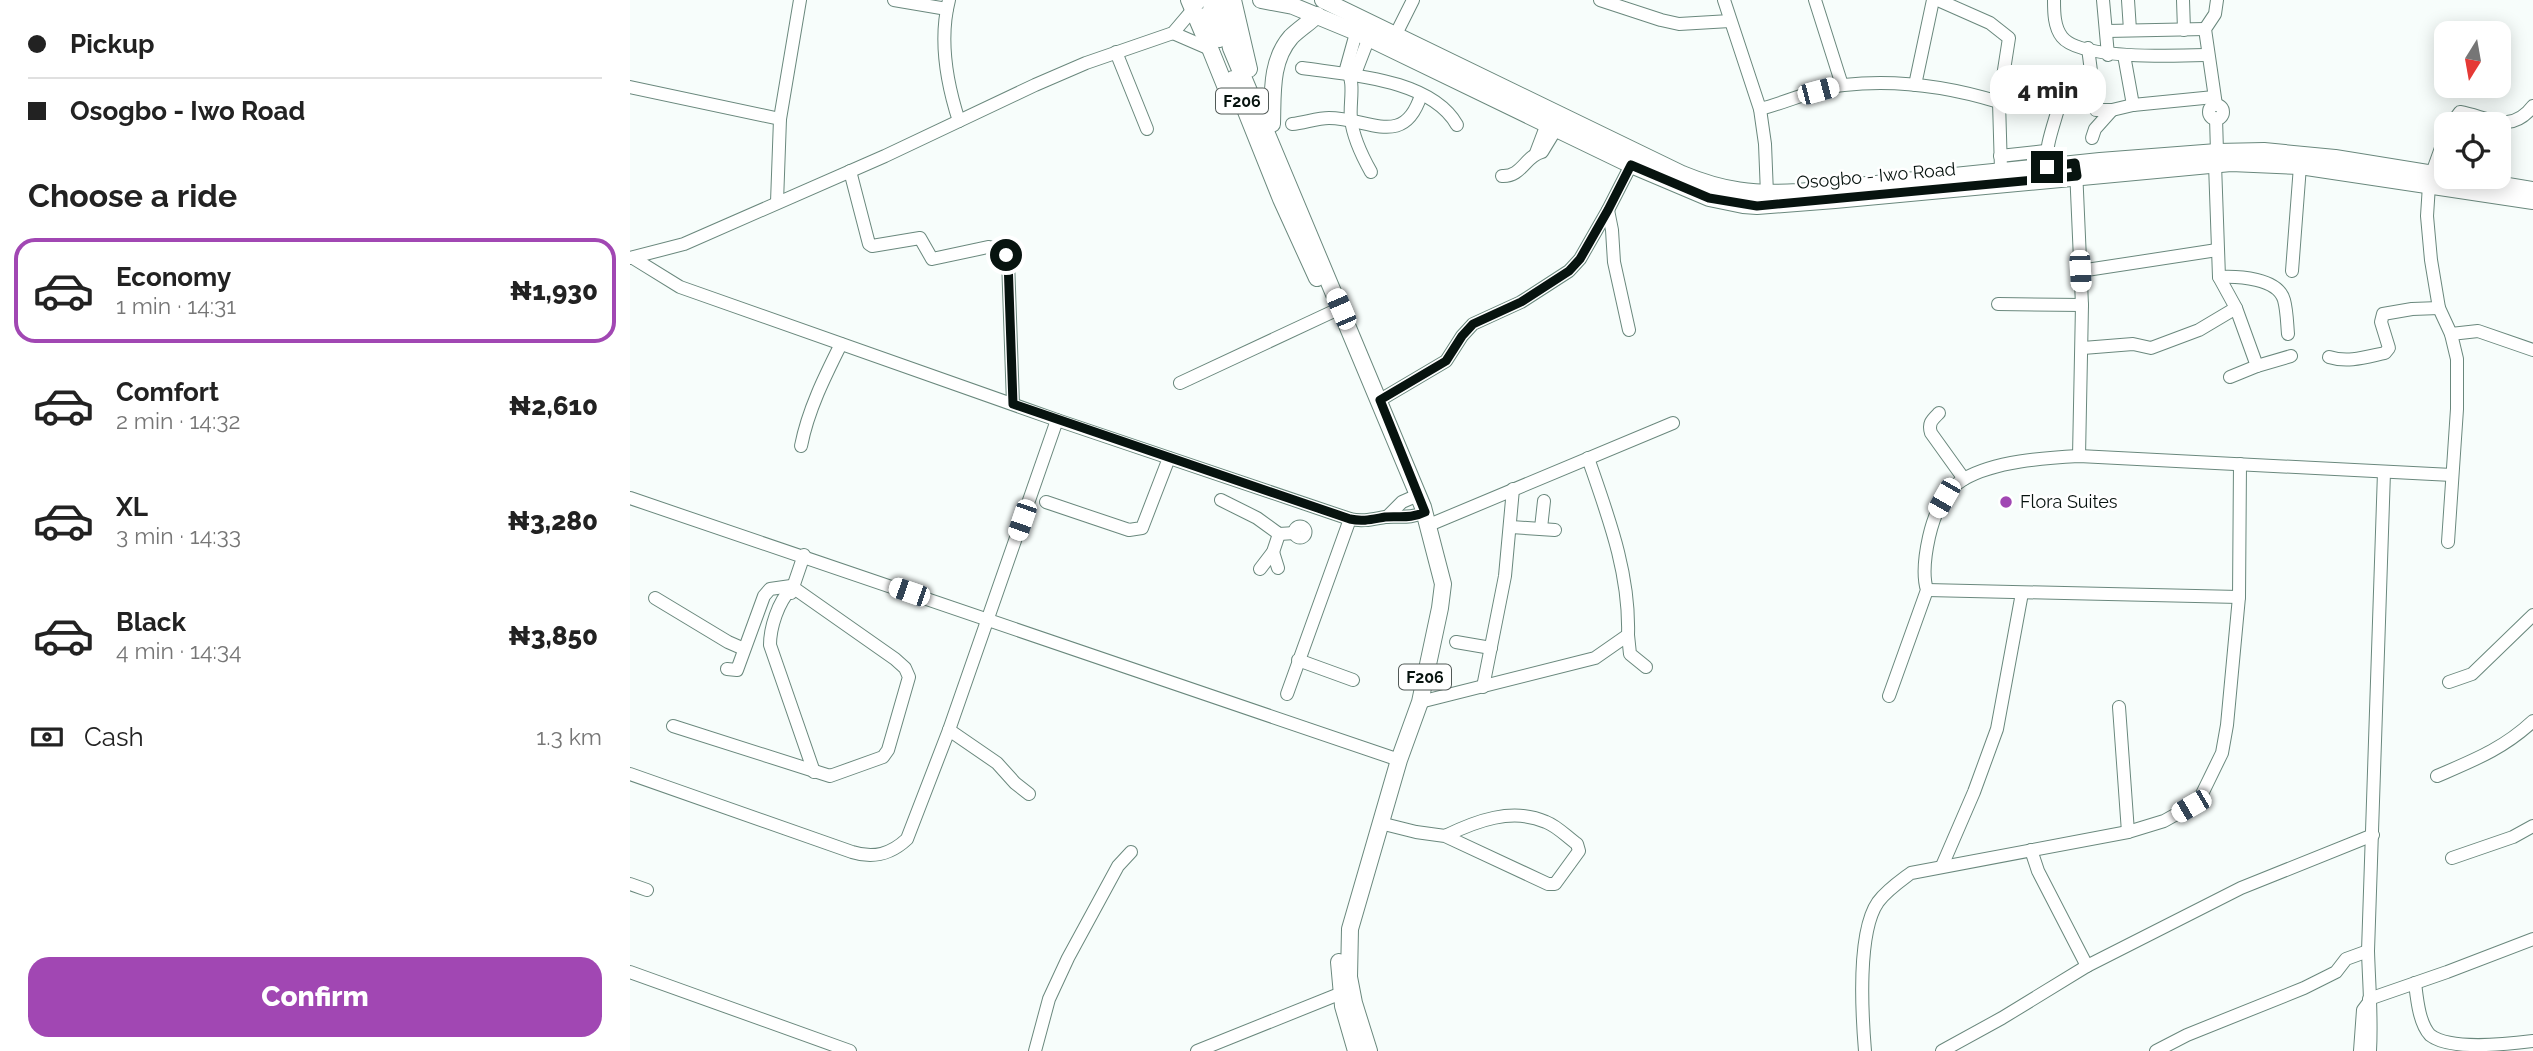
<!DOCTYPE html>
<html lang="en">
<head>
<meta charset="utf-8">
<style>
	:root { --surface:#fff; --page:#f2f2f2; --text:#222; --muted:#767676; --line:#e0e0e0; --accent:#a147b3 }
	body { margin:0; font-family:Raleway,sans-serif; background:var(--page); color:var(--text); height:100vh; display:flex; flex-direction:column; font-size:26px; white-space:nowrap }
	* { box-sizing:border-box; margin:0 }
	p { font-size:23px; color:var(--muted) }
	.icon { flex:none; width:38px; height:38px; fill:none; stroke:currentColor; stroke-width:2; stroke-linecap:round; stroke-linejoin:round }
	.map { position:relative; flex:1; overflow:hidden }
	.panel { display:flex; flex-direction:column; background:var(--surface); width:630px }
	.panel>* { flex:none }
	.banner { display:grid; align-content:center; height:154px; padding:0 28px; background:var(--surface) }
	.needle { width:46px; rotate:191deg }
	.fabs { position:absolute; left:1804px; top:21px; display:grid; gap:14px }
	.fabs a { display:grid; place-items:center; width:77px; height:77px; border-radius:14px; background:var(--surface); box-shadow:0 4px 18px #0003; font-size:35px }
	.end { position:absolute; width:32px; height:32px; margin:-16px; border:9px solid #07130f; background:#fff; box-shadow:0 0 0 4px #fff }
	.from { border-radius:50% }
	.bubble { position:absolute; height:49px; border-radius:21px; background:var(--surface); box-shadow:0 4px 18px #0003; font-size:23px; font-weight:800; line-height:49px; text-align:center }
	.car { position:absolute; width:21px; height:42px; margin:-21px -10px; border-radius:9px; box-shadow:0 0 5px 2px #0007; background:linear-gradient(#fff 24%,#345 0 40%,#fff 0 76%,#345 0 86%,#fff 0) }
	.banner b { display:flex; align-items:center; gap:24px; height:66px; font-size:26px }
	.banner b+b { border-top:2px solid var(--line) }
	.banner i { width:18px; height:18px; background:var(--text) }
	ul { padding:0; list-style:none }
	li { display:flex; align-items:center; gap:21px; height:105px; margin:0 14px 10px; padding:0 14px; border:4px solid transparent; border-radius:21px }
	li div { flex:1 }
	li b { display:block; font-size:26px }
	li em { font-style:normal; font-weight:800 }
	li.selected { border-color:var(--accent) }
	li>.icon { width:63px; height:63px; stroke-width:1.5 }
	h2 { padding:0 28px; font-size:32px; line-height:84px }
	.pay { display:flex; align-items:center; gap:18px; height:77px; padding:0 28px; font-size:26px }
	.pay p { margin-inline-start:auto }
	.cta { display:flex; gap:14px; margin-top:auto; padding:14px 28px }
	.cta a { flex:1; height:80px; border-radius:21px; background:var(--accent); color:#fff; font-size:28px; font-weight:800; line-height:80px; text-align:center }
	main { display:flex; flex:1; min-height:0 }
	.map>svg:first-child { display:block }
</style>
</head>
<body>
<main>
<section class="panel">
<div class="banner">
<b><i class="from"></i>Pickup</b>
<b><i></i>Osogbo - Iwo Road</b>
</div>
<h2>Choose a ride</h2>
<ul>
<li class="selected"><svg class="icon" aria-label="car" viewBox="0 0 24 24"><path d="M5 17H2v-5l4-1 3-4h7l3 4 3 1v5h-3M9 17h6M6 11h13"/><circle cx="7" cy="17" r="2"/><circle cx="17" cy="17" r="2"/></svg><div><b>Economy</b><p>1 min · 14:31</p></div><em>₦1,930</em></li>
<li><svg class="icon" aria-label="car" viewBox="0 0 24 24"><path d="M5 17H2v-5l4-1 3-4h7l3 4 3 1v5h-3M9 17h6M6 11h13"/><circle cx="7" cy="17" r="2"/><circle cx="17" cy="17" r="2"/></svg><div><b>Comfort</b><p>2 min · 14:32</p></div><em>₦2,610</em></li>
<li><svg class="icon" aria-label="car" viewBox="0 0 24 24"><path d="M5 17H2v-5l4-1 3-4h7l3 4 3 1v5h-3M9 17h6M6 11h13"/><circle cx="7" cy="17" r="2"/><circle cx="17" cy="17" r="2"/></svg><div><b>XL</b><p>3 min · 14:33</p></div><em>₦3,280</em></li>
<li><svg class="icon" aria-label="car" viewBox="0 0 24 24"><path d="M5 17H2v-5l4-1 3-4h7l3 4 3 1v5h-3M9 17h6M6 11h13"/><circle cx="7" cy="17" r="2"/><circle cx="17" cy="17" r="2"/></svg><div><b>Black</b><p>4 min · 14:34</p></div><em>₦3,850</em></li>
</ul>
<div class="pay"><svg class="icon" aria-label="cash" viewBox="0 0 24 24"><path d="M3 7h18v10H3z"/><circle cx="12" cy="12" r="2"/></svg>Cash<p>1.3 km</p></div>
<div class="cta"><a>Confirm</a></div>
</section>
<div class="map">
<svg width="1903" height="1051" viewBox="0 0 1903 1051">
	<rect width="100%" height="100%" fill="#f7fdfb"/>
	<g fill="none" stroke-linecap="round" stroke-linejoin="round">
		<defs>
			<g id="minor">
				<path d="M264 0 317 9"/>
				<path d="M319 0C309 39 317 84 329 121"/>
				<path d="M970 0 1031 20 1049 24 1100 21"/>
				<path d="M1094 0 1130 109 1135 144 1137 194"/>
				<path d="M1185 0 1212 85"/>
				<path d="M1308 0 1360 23 1379 38 1369 102 1371 170"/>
				<path d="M1424 0C1424 12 1424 27 1432 37 1450 60 1548 56 1577 55"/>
				<path d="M1473 0 1478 55"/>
				<path d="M1498 0 1500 30"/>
				<path d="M1553 0 1554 30"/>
				<path d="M728 26 716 69C726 82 719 103 721 119 723 138 732 156 741 172"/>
				<path d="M1477 31 1575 29"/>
				<path d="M543 33 580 49"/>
				<path d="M766 34 783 0"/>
				<path d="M1458 48 1466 110H1482L1503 105 1584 97"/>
				<path d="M486 52 517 129"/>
				<path d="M1494 55 1503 105"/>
				<path d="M672 68C720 75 801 79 827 125"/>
				<path d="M721 75 726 71 741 32"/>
				<path d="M1285 85 1303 0"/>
				<path d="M0 87 150 119"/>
				<path d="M1586 105 1575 29 1585 14 1587 0"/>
				<circle cx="1586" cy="112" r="7"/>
				<path d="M1130 109C1158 102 1186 88 1214 85 1266 79 1320 87 1369 102"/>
				<path d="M1586 118 1587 152"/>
				<path d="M662 124C674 123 687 118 699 118 739 118 774 149 791 95"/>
				<path d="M1821 124 1830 112C1858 117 1881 135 1903 106"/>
				<path d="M1462 138 1465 129 1482 110"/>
				<path d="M906 153 917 124"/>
				<path d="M1370 156 1415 151"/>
				<path d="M1585 164 1589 277 1606 308 1627 366"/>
				<path d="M1417 167C1414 146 1426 120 1431 98"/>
				<path d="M1446 169 1452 305 1449 456"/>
				<path d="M220 171 239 244 242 246 290 238 302 259 358 247 372 249 378 260 383 404"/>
				<path d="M1802 173 1816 134"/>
				<path d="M872 176C892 177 895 156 912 152L926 129"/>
				<path d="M1799 185 1797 216 1801 260 1809 308 1821 334 1827 359V409L1818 542"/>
				<path d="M147 202 150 119 170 0"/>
				<path d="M978 210 982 230 984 262 999 330"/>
				<path d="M0 258 54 244 255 156 405 85 456 63 543 33 571 0"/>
				<path d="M3 258 50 287 427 420 720 519C733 522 743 519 755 517 770 516 781 519 795 512"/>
				<path d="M1450 271 1587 250"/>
				<path d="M1662 271 1670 166"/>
				<path d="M1589 277C1608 276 1648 278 1654 300 1657 311 1657 323 1658 334"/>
				<path d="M1368 304 1452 305"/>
				<path d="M1821 334 1848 331 1903 350"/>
				<path d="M1453 348 1503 344 1521 348 1569 330 1606 308"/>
				<path d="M1699 357C1718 363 1736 357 1755 353L1759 348 1751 322 1753 314 1782 309 1809 308"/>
				<path d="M1600 377 1627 366 1661 356"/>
				<path d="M550 383 702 312"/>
				<path d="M750 400 816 361 832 336 843 324 891 302 939 271 950 259 978 210 1001 165"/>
				<path d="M1309 413C1302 420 1298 423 1301 433L1334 479"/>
				<path d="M171 446C178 410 195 376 211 344"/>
				<path d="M0 498 769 760"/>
				<path d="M591 500 627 518 649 534 665 533"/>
				<path d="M416 502 499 530 512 528 539 458"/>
				<path d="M757 517 772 502 788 495"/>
				<path d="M799 525 1043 423"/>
				<circle cx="670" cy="532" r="5.5"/>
				<path d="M881 527 925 530"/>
				<path d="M911 528 914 501"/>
				<path d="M643 552 648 568"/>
				<path d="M630 569 643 552 649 534"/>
				<path d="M161 589C148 602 140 628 140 645L184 772"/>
				<path d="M1297 590 1609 597"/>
				<path d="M161 593 174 555"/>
				<path d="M25 598 98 642 114 649"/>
				<path d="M998 635 1000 654 1016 667"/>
				<path d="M826 642 861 648"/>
				<path d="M668 660 723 680"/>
				<path d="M1819 682 1842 674 1903 615"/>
				<path d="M853 687 875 576 883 489"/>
				<path d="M657 694 720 519"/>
				<path d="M1259 696 1297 590C1292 574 1295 555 1299 537 1304 515 1313 491 1334 479 1365 461 1414 458 1449 456L1822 475"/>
				<path d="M790 702 965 658 998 635C1000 573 978 516 958 458"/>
				<path d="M1489 707 1498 832"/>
				<path d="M43 726 200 776 253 757 258 750 279 677 275 668 265 659 161 586 140 589 134 596 107 670 97 669"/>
				<path d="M319 730 367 763 385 783 399 794"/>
				<path d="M0 774 222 852C244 859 261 854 277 839L319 730 427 420"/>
				<path d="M1807 776C1844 760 1873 749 1903 721"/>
				<path d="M750 823 786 832 815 836 918 884H925L949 851 947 844C937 837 927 826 916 822 882 807 846 821 815 836"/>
				<path d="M1401 850 1408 871 1457 966"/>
				<path d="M1822 858 1883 837 1903 826"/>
				<path d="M1312 866 1344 792 1367 729 1392 593"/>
				<path d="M0 884 17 890"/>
				<path d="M0 972 220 1051"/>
				<path d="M1785 983C1787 999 1789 1023 1800 1035 1820 1051 1878 1044 1903 1041"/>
				<path d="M1739 999 1817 972 1903 939"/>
				<path d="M405 1051 419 999 438 958 488 866 501 852"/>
				<path d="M567 1051 719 990"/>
				<path d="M1235 1051C1232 1015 1227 932 1248 902 1257 890 1269 882 1281 873L1498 832 1534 821 1561 806 1572 794 1592 753 1597 725 1609 597 1610 464"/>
				<path d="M1312 1051 1372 1018 1457 966 1611 888 1743 835"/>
				<path d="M1526 1051 1557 1035 1674 988 1706 972 1716 959 1738 951"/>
				<path d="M1730 1051 1733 1010 1739 1002"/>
				<path d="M1740 1051C1742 1017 1739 985 1738 951L1754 472"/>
			</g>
			<g id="major">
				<path d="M559 0 573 33"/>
				<path d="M582 0 581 12 589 39"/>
				<path d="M593 0 592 8 601 48 793 507 813 584 810 608 790 702 769 760 720 929 719 977 724 1003 739 1051"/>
				<path d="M603 0 619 69"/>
				<path d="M631 0 663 6 726 32 1001 165 1079 198 1113 205 1127 206 1205 200 1601 163 1670 166 1903 201"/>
				<path d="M693 0 1052 174C1093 191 1124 195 1168 192L1470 161 1587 152 1634 151 1705 158 1816 176"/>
				<path d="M575 16 577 41 600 98"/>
				<path d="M603 79 651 199 687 278"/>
				<path d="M642 124C643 94 640 61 661 37 669 29 679 23 687 15"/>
				<path d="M1824 177 1903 190"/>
				<path d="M709 962 713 1006 726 1051"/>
			</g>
		</defs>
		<use href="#minor" stroke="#6a887d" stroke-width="14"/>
		<use href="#major" stroke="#6a887d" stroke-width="18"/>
		<use href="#minor" stroke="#fff" stroke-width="12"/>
		<use href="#major" stroke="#fff" stroke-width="16"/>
	</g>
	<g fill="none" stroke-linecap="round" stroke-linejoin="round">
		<path stroke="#07130f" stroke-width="9" d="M376 255 378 260 383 404 720 519C733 522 743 519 755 517 770 516 781 519 795 512L750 400 816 361 832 336 843 324 891 302 939 271 950 259 978 210 1001 165 1079 198 1127 206 1447 176 1445 163 1417 167"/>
	</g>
	<circle fill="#a147b3" stroke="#fff" stroke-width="2.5" cx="1376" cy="502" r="7"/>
	<g text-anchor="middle" stroke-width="5" stroke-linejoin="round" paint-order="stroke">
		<g fill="#fff" stroke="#515a57" stroke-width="2">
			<rect x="586" y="88.5" width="52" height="25" rx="5"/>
			<rect x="769" y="664.5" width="52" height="25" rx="5"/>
		</g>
		<g font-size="16" font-weight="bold" fill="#07130f">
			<text x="612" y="107">F206</text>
			<text x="795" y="683">F206</text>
		</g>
		<g font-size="18" fill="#07130f" stroke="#fff">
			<text transform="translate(1246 176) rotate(-5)" y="6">Osogbo - Iwo Road</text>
		</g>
		<g font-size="18" fill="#07130f" stroke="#fff" text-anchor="start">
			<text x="1390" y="508">Flora Suites</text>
		</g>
	</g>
</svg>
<div class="fabs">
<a><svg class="needle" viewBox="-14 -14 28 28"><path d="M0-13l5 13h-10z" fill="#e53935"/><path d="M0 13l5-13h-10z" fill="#767676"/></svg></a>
<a><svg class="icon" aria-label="locate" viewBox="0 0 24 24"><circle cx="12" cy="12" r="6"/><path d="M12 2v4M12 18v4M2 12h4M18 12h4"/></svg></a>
</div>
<i class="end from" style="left:376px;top:255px"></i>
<i class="end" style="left:1417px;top:167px"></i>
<div class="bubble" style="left:1360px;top:65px;width:116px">4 min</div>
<i class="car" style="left:1188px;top:91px;rotate:75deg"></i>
<i class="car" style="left:1450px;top:271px;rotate:177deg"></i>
<i class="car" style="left:711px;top:309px;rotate:337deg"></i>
<i class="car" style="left:1314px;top:498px;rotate:210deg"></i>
<i class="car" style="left:392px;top:520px;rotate:199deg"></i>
<i class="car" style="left:279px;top:592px;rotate:289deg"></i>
<i class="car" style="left:1561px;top:806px;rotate:240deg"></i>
</div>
</main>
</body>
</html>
